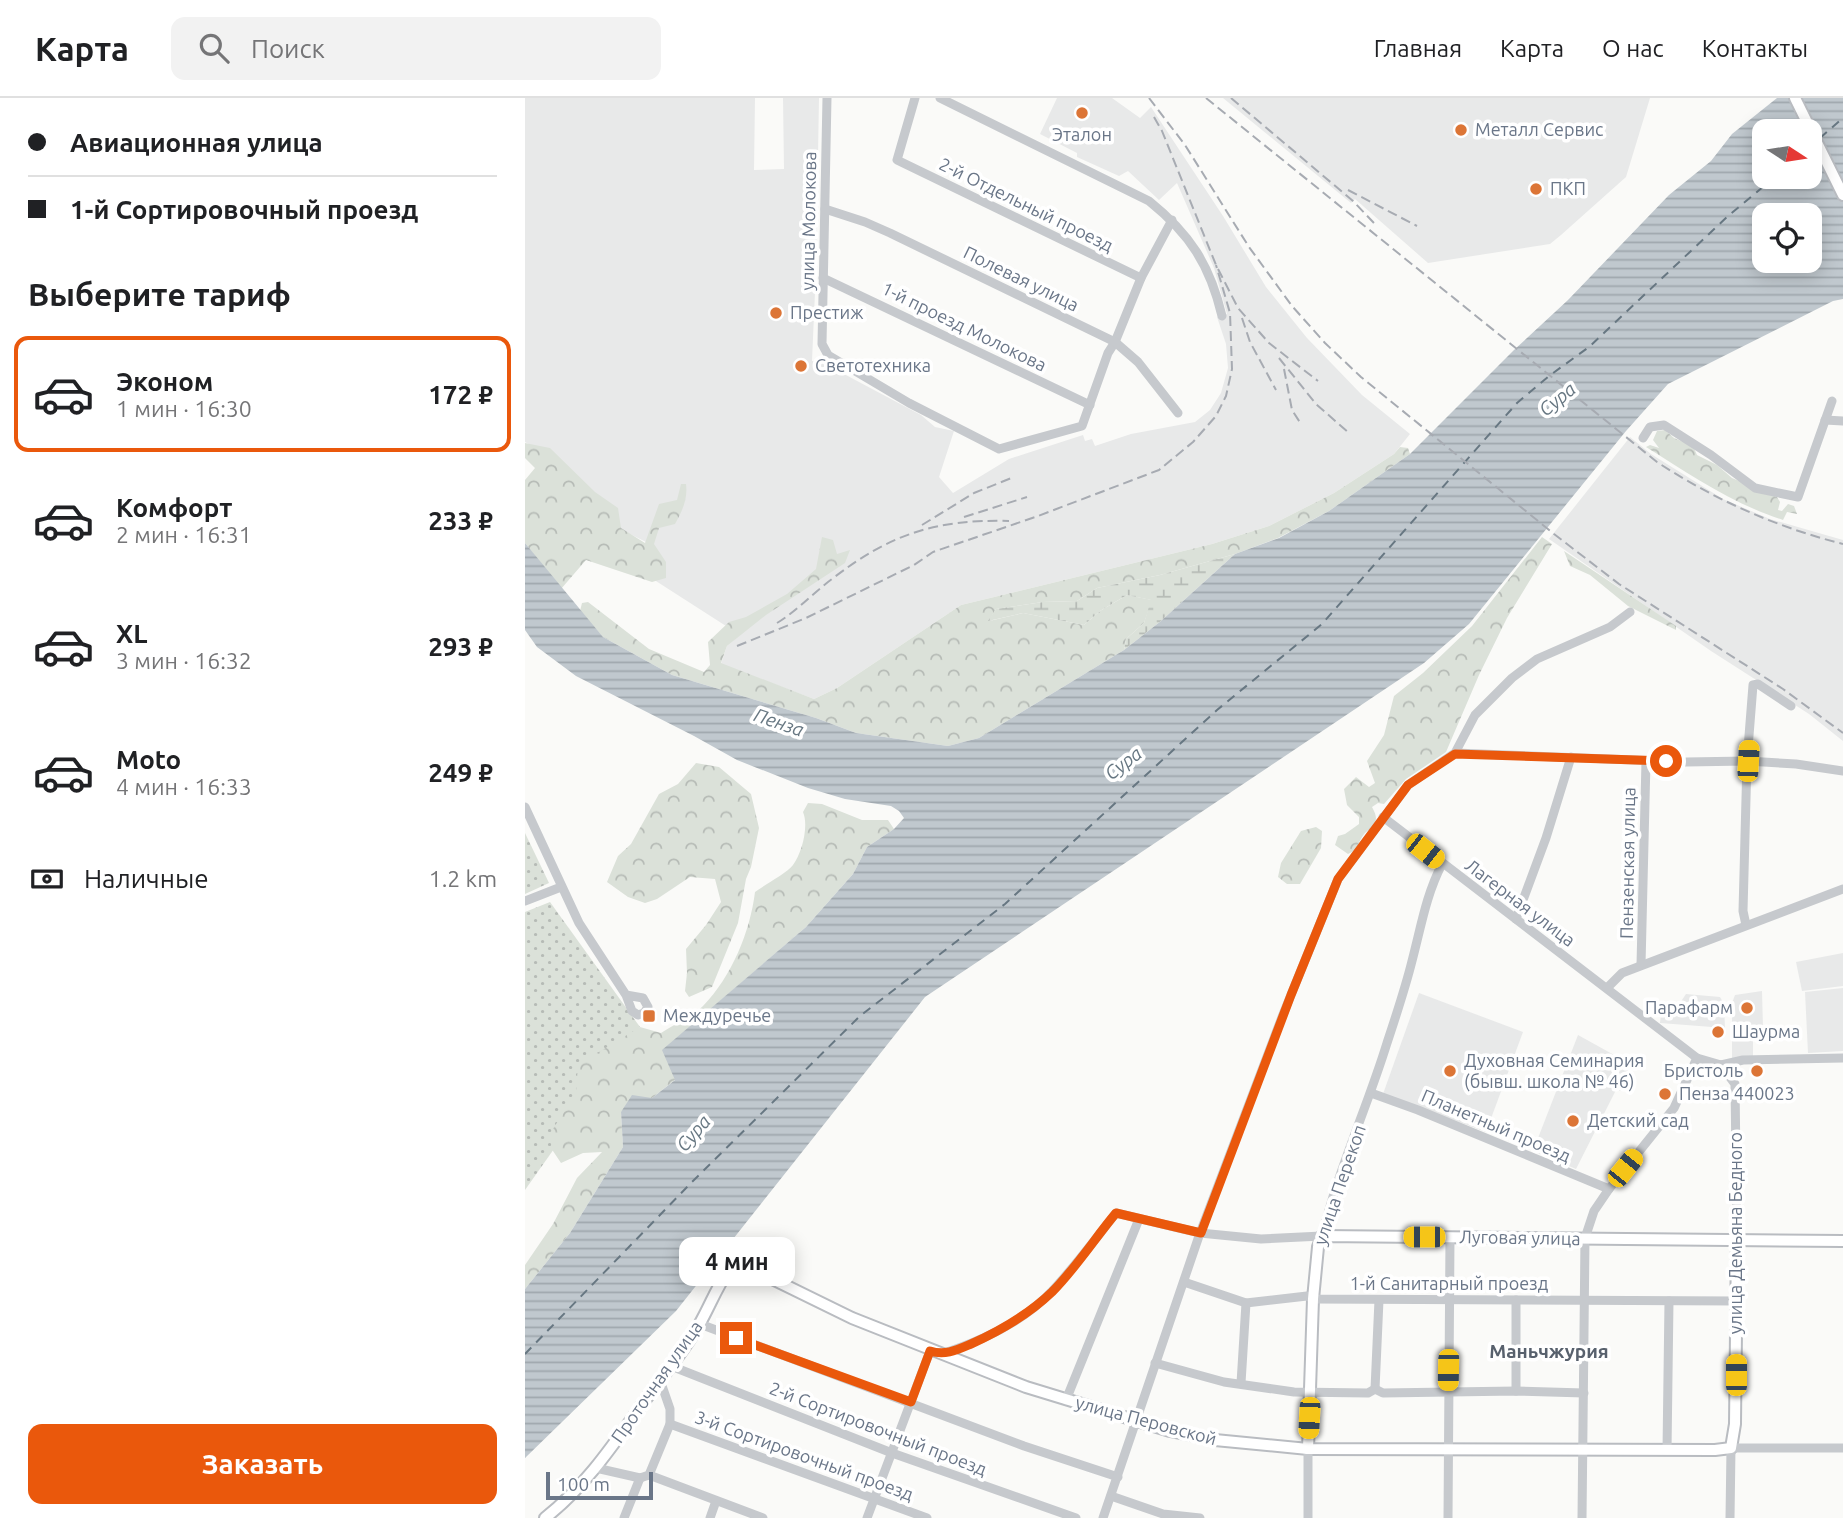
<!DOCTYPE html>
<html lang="ru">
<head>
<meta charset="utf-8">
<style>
	:root { --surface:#fff; --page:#f2f2f2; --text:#202124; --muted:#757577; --line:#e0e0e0; --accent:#ea580c }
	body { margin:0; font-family:Ubuntu,sans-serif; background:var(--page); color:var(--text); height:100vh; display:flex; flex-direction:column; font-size:26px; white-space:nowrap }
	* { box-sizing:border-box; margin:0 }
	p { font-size:23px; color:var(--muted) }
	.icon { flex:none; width:38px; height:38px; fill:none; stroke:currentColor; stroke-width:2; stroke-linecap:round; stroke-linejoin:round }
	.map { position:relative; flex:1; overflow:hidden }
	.sheet { display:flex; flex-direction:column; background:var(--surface); width:525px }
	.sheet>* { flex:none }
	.top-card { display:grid; align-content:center; height:154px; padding:0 28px; background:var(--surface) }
	.needle { width:46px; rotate:102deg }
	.tools { position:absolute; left:1227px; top:21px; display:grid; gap:14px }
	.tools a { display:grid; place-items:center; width:70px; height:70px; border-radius:14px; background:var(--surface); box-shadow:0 4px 18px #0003; font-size:35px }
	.scale { position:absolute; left:21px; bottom:18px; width:107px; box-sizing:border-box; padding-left:7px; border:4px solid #6a7688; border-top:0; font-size:19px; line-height:24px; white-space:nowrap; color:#6a7688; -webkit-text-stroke:5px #fff; paint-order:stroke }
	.end { position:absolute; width:32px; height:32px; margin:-16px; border:9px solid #ea580c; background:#fff; box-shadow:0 0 0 4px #fff }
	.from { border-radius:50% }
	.bubble { position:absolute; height:49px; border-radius:14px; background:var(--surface); box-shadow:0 4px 18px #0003; font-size:23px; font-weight:600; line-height:49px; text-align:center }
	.car { position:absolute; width:21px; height:42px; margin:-21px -10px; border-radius:9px; box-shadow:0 0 5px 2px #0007; background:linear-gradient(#f5c518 24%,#345 0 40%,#f5c518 0 76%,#345 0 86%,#f5c518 0) }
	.top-card b { display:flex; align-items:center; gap:24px; height:66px; font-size:26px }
	.top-card b+b { border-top:2px solid var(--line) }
	.top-card i { width:18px; height:18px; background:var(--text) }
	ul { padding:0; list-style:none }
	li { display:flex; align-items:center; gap:21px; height:116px; margin:0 14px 10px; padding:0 14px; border:4px solid transparent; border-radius:14px }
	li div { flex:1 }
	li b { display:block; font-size:26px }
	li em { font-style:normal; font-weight:600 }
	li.active { border-color:var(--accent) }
	li>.icon { width:63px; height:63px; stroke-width:1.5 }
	h2 { padding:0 28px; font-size:32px; line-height:84px }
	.pay { display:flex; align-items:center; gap:18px; height:77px; padding:0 28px; font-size:26px }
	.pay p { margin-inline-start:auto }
	.button { display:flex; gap:14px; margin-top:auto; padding:14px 28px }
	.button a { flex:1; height:80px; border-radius:14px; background:var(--accent); color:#fff; font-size:28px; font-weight:600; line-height:80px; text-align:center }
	header { display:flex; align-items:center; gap:42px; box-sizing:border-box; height:98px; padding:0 35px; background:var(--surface); border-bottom:2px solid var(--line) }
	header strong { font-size:33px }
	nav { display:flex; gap:38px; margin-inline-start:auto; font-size:24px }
	.search { width:490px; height:63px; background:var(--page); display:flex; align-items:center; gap:18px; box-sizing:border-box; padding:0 24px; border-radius:14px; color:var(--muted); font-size:26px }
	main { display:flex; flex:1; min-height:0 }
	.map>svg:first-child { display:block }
</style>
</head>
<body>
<header>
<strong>Карта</strong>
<div class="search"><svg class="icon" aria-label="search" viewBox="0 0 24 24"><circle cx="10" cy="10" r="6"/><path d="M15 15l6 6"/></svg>Поиск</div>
<nav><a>Главная</a><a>Карта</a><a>О нас</a><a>Контакты</a></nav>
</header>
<main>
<section class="sheet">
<div class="top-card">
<b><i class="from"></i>Авиационная улица</b>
<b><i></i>1-й Сортировочный проезд</b>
</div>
<h2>Выберите тариф</h2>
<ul>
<li class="active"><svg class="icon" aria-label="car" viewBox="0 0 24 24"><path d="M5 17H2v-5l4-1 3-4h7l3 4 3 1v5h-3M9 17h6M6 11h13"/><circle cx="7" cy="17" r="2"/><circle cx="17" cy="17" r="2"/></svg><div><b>Эконом</b><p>1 мин · 16:30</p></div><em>172 ₽</em></li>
<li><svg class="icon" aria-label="car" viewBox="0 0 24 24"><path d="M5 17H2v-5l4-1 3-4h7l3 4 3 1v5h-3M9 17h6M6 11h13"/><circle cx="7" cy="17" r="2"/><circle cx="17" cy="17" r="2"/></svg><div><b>Комфорт</b><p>2 мин · 16:31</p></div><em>233 ₽</em></li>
<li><svg class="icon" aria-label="car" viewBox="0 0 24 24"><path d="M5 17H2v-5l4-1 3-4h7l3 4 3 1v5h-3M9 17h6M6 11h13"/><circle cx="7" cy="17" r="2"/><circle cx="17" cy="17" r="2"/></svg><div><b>XL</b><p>3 мин · 16:32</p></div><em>293 ₽</em></li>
<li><svg class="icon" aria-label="car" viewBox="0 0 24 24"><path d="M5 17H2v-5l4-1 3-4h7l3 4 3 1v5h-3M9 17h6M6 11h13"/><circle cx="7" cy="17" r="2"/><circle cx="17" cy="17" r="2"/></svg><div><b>Moto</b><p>4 мин · 16:33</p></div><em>249 ₽</em></li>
</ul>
<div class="pay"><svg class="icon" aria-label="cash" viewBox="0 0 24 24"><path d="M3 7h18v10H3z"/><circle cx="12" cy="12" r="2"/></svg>Наличные<p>1.2 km</p></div>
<div class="button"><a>Заказать</a></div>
</section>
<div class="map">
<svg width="1318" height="1420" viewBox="0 0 1318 1420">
	<defs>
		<pattern id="green-dots" width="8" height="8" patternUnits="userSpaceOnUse" patternTransform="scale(1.75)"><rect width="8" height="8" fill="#dbe1d9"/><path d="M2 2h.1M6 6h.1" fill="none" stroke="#b6bbb6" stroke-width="1.8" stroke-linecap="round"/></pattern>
		<pattern id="forest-crowns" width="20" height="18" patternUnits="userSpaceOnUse" patternTransform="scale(1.75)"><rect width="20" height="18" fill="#dbe1d9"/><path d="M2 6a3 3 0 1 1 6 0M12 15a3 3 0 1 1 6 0" fill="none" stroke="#b6bbb6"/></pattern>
		<pattern id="wetland-marsh" width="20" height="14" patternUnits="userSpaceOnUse" patternTransform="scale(1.75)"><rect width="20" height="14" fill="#dbe1d9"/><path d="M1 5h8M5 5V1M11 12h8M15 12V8" fill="none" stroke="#b6bbb6"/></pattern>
		<pattern id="water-rules" width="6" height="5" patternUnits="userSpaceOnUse" patternTransform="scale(1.75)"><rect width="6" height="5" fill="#c0c8ce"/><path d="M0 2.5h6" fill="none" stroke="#a0a7ad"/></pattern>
	</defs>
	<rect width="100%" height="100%" fill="#fafaf8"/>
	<g fill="#e8e9e9">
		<path d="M0 0H230L229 72 259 71 258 0H294L291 171 287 263 305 264 304 268 396 317 410 329 429 333 414 379 428 395 484 361 558 337 560 343 567 341 570 348 606 336 670 324 685 312 696 295 703 270 701 246 692 219 702 216 689 170 652 85 634 102 603 73 594 78 552 59V55L515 36 532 0H587L615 20 626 9 698 118 741 189 782 240 837 297 885 336 869 356 809 395 744 428 687 446 436 507 312 590 289 601 196 566 202 548 215 537 120 476 123 445 95 431 27 359 0 344Z"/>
		<path d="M698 0H1125L1101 79 1036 137 1025 146 903 165 830 101 826 105Z"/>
		<path d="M1105 339 1126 356 1198 401 1245 421 1318 442V643L1284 616 1186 553 1024 441Z"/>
		<path d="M1318 855V888L1277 893 1271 864Z"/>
		<path d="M1318 890V953L1283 955 1280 894Z"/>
		<path d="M1237 893 1238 930 1228 932V958L1207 961V905L1210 897Z"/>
		<path d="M894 895 998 934 961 1034 858 996Z"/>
		<path d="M1161 896 1195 899 1199 906 1200 930 1135 925 1137 906 1155 905Z"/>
		<path d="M1053 937 1109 968 1096 993 1091 992 1051 1071 1008 1053Z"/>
	</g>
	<g fill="url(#green-dots)">
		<path d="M0 735 24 785 0 796Z"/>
		<path d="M25 804 115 929 0 1092V814Z"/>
	</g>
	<g fill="url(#forest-crowns)">
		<path d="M1140 332 1149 340 1168 348 1172 357 1192 367 1207 380 1252 399 1255 404 1253 412 1257 413 1263 406 1269 408 1272 416 1262 414 1258 422C1208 406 1164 376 1121 349L1125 347 1134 350 1128 342 1132 333Z"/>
		<path d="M0 345 25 350 70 394 93 410 96 430 120 445 134 406 152 402 156 386H161C163 402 157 413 150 426L134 430 129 446 141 464V480L127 484 61 462 36 491 0 445V382L10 370 0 360Z"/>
		<path d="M875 349 883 350 885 356 804 413 753 440 710 456 635 477 572 490 552 503 518 504 471 511 464 523 498 515 559 527 575 513 602 497 627 502 619 525 601 541 599 552 454 640 423 648 331 635 291 620 147 577 78 539 55 513 57 505 63 504 124 551 179 574 185 567 183 544 204 524 221 519 262 496 291 471 297 439 308 442 312 456 325 452 320 465 241 517 202 548 196 565 289 601 312 590 436 507 687 446 744 428 809 395 869 356Z"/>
		<path d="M1017 439 1027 446 982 520 954 577 921 654 881 681 859 706 853 705 847 709C855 723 850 726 840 735 836 739 833 747 831 752L823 756 810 747 813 738 820 736 834 726V719L822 707 819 691 831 679 844 689 850 685 842 663 859 637 869 598 898 575 947 528Z"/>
		<path d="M1039 453 1151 528V532L1103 508 1065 477 1045 468Z"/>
		<path d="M171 665 194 669 226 696 234 730 226 769 221 781 213 825 187 889 164 899 160 893 162 875 161 851 181 827 196 804 190 781 165 779 132 801 120 805 103 799 82 784 93 758 106 746 134 696 153 686Z"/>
		<path d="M283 705 297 706 337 722H363L369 731 342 749 328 776 281 829 138 952 151 981 127 1000 96 1014 98 1049 45 1135 0 1191V1167L28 1126 52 1080 77 1054 58 1055 36 1065 26 1050 28 1031 51 994 53 967 115 929 136 935C149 926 167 919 178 908 207 878 225 834 230 794 239 787 262 775 268 767 277 755 284 728 278 714Z"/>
		<path d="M791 729 797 733 796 750 775 786H762L753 779 756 765 776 733Z"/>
	</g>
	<path fill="url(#wetland-marsh)" d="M710 456 636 523 599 552 601 541 619 525 626 502 602 497 575 513 559 527 498 515 463 523 471 511 518 504 552 503 572 490 635 477Z"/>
	<path fill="url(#water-rules)" fill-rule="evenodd" d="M1252 0H1318V201L1308 203 1143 286 1101 333 944 526 899 565 400 899 151 1213 0 1360V1191L45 1135 98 1049 96 1014 107 997 127 1000 150 982 137 952 281 829 328 776 342 749 369 731 379 720 374 713 366 708 320 701 283 690 212 662 169 638 51 578 12 549 0 532V445L78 539 147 577 291 620 331 635 423 648 454 640 599 552 636 523 710 456 754 440 804 413 885 356 989 252 1043 202 1144 97 1186 63 1207 36ZM1239 33H1284V79H1239ZM1239 117H1284V163H1239Z"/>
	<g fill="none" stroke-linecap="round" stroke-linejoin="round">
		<g stroke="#677782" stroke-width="2" stroke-dasharray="9 7" stroke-linecap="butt">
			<path d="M1295 40 1318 20"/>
			<path d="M0 1256 166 1085 335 918 480 806 692 612 797 526 992 305 1024 278 1064 249 1203 118 1250 79"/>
		</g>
		<defs>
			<g id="major">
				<path d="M1270 0 1318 97"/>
				<path d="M783 1351 788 1201 793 1149 797 1138 1318 1143"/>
				<path d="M20 1420C62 1387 90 1344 121 1301 139 1277 159 1253 174 1227 185 1208 192 1188 205 1170L215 1168 225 1170 327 1220 501 1289 645 1333 690 1342 783 1351 1190 1352 1206 1350 1210 1326 1212 1142"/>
			</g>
		</defs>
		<use href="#major" stroke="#b9bcc1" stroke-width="14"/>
		<g stroke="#c6c9cd" stroke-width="9">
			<path d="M302 0 297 246 303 257 384 305 474 351 557 328 583 255 590 244 616 180 647 122"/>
			<path d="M390 0 372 62 616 180"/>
			<path d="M415 0 624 103C665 136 685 167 697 218"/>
			<path d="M300 111 340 124 365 135 590 244 613 264 653 315"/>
			<path d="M298 180 565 307"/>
			<path d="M1300 322 1318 323"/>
			<path d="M1118 340 1125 329 1139 327 1186 357 1230 390 1273 399 1307 303"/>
			<path d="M930 655 1161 664 1222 663 1271 666 1318 673"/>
			<path d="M0 709 54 825 101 897 107 913 113 917 119 915 123 909 118 900 101 897"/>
			<path d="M858 719 1172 960 1196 967 1218 962 1318 960"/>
			<path d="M0 803 36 789"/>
			<path d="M991 821 1021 740 1046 659"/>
			<path d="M1221 827 1218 813 1222 663 1228 587 1233 586 1266 608"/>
			<path d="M1116 867 1121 663"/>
			<path d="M1082 890 1097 875 1318 791"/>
			<path d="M1196 967 1210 986 1212 1142"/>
			<path d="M846 995 893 1012 1084 1091"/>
			<path d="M659 1184 721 1205 782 1198 788 1201 1212 1203"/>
			<path d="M175 1226 499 1348 593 1379"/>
			<path d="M416 1256C457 1243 499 1224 529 1191 551 1167 571 1140 591 1115L675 1135 736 1141 797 1138C813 1072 842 1010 862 945 871 918 880 891 887 863 896 829 901 797 917 766"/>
			<path d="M630 1265 699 1284 769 1294 843 1295 850 1291 858 1295 991 1293 1059 1295"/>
			<path d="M146 1268 367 1355 551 1420"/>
			<path d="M716 1285 721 1205"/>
			<path d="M850 1291 854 1202"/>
			<path d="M991 1293V1202"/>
			<path d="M541 1302 614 1121"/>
			<path d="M145 1326 402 1420"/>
			<path d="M783 1351V1420"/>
			<path d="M1142 1352 1144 1203"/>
			<path d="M71 1370 115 1380 124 1377 145 1326V1311L135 1282"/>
			<path d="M124 1377 238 1420"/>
			<path d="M586 1398 638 1416 675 1420"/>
			<path d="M99 1420 115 1380"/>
			<path d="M185 1420 191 1403"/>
			<path d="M342 1420 405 1253"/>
			<path d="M578 1420 675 1135 757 919 813 781 883 687 930 655 950 617 987 580 1012 561 1085 529 1105 514"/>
			<path d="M923 1420 925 1139"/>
			<path d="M1057 1420 1060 1140 1069 1113 1084 1091 1149 1010 1172 960"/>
			<path d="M1205 1420 1206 1350H1318"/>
		</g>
		<use href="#major" stroke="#fff" stroke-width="10"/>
		<g stroke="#a7abb2" stroke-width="2" stroke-dasharray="10 5" stroke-linecap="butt">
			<path d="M624 0 660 47 724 149 767 208 800 245 836 279 1029 436 1094 486 1258 591 1318 635"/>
			<path d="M681 0 1132 364C1190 402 1251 429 1318 446"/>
			<path d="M706 0 828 103 849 125"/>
			<path d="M629 19 637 33 691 167 713 210 744 245 793 283"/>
			<path d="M823 92 892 128"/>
			<path d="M717 220 725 244 751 292"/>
			<path d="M754 260 791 306 824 335"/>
			<path d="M759 271 767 312 776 326"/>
			<path d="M439 419 502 399"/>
			<path d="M397 427 449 395 489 379"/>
			<path d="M252 525C272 513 288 495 307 481 365 436 411 421 484 423"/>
			<path d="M212 548 281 520 389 467 408 454 513 418 634 372 668 344 691 318 701 298 707 271 705 215 691 167"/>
		</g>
	</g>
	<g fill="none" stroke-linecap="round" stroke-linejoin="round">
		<path stroke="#ea580c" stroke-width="9" d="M211 1240 386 1304 405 1253C420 1258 432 1252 446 1246 475 1233 504 1216 527 1194 551 1170 570 1140 591 1115L676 1135 766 897 813 781 883 687 930 656 1141 663"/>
	</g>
	<g fill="#dc7536" stroke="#fff" stroke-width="2.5">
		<circle cx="557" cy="15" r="7"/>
		<circle cx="936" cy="32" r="7"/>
		<circle cx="1011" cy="91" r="7"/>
		<circle cx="251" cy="215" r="7"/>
		<circle cx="276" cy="268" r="7"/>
		<circle cx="1222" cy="910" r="7"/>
		<rect x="117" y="911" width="14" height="14" rx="3.5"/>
		<circle cx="1193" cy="934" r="7"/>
		<circle cx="925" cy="973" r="7"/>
		<circle cx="1232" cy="973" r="7"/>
		<circle cx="1140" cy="996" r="7"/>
		<circle cx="1048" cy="1023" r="7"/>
	</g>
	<g text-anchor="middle" stroke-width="7" stroke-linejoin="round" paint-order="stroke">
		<g font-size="18" fill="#6a7688" stroke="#fff" text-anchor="start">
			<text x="950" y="38">Металл Сервис</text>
			<text x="557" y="43" text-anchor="middle">Эталон</text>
			<text x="1025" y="97">ПКП</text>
			<text x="265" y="221">Престиж</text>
			<text x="290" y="274">Светотехника</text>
			<text x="1208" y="916" text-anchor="end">Парафарм</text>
			<text x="138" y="924">Междуречье</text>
			<text x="1207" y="940">Шаурма</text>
			<text x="939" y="969">Духовная Семинария<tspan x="939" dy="21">(бывш. школа № 46)</tspan></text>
			<text x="1218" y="979" text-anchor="end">Бристоль</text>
			<text x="1154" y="1002">Пенза 440023</text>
			<text x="1062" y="1029">Детский сад</text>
		</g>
		<g font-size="18" fill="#6a7688" stroke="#fff">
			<text transform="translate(501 107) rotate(26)" y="6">2-й Отдельный проезд</text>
			<text transform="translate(284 123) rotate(-89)" y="6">улица Молокова</text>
			<text transform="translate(496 181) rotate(26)" y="6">Полевая улица</text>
			<text transform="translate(439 229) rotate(26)" y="6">1-й проезд Молокова</text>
			<text transform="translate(1103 765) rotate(-89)" y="6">Пензенская улица</text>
			<text transform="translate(995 805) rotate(37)" y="6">Лагерная улица</text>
			<text transform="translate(971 1028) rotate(23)" y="6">Планетный проезд</text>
			<text transform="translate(815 1087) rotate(-71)" y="6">улица Перекоп</text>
			<text transform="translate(1211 1135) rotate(-90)" y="6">улица Демьяна Бедного</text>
			<text transform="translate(995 1140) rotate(1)" y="6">Луговая улица</text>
			<text x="924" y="1192">1-й Санитарный проезд</text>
			<text transform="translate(132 1284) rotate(-55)" y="6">Проточная улица</text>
			<text transform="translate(621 1323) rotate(15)" y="6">улица Перовской</text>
			<text transform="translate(353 1331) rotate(21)" y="6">2-й Сортировочный проезд</text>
			<text transform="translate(279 1358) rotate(20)" y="6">3-й Сортировочный проезд</text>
		</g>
		<g font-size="19" font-style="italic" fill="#677782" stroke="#fff">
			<text transform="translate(1032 301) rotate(-39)" y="7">Сура</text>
			<text transform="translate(254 624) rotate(19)" y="7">Пенза</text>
			<text transform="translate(598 665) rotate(-37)" y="7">Сура</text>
			<text transform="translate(168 1035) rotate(-49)" y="7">Сура</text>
		</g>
		<g font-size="19" font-weight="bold" fill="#58616d" stroke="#fff">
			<text x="1024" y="1260">Маньчжурия</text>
		</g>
	</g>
</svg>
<div class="tools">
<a><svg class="needle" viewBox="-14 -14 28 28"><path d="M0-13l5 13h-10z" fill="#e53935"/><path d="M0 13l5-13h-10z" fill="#757577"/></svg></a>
<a><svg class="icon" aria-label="locate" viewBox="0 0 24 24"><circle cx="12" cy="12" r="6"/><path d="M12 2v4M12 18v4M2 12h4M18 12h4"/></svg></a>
</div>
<div class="scale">100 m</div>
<i class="end from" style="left:1141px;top:663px"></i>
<i class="end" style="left:211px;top:1240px"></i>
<div class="bubble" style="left:154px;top:1139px;width:116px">4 мин</div>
<i class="car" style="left:1223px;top:663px;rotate:3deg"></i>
<i class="car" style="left:900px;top:753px;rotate:128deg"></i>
<i class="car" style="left:1100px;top:1070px;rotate:39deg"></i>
<i class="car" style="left:899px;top:1139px;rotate:270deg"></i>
<i class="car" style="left:923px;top:1272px;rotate:181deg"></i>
<i class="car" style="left:1211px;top:1277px;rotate:0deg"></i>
<i class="car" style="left:784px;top:1320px;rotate:183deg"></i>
</div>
</main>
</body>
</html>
